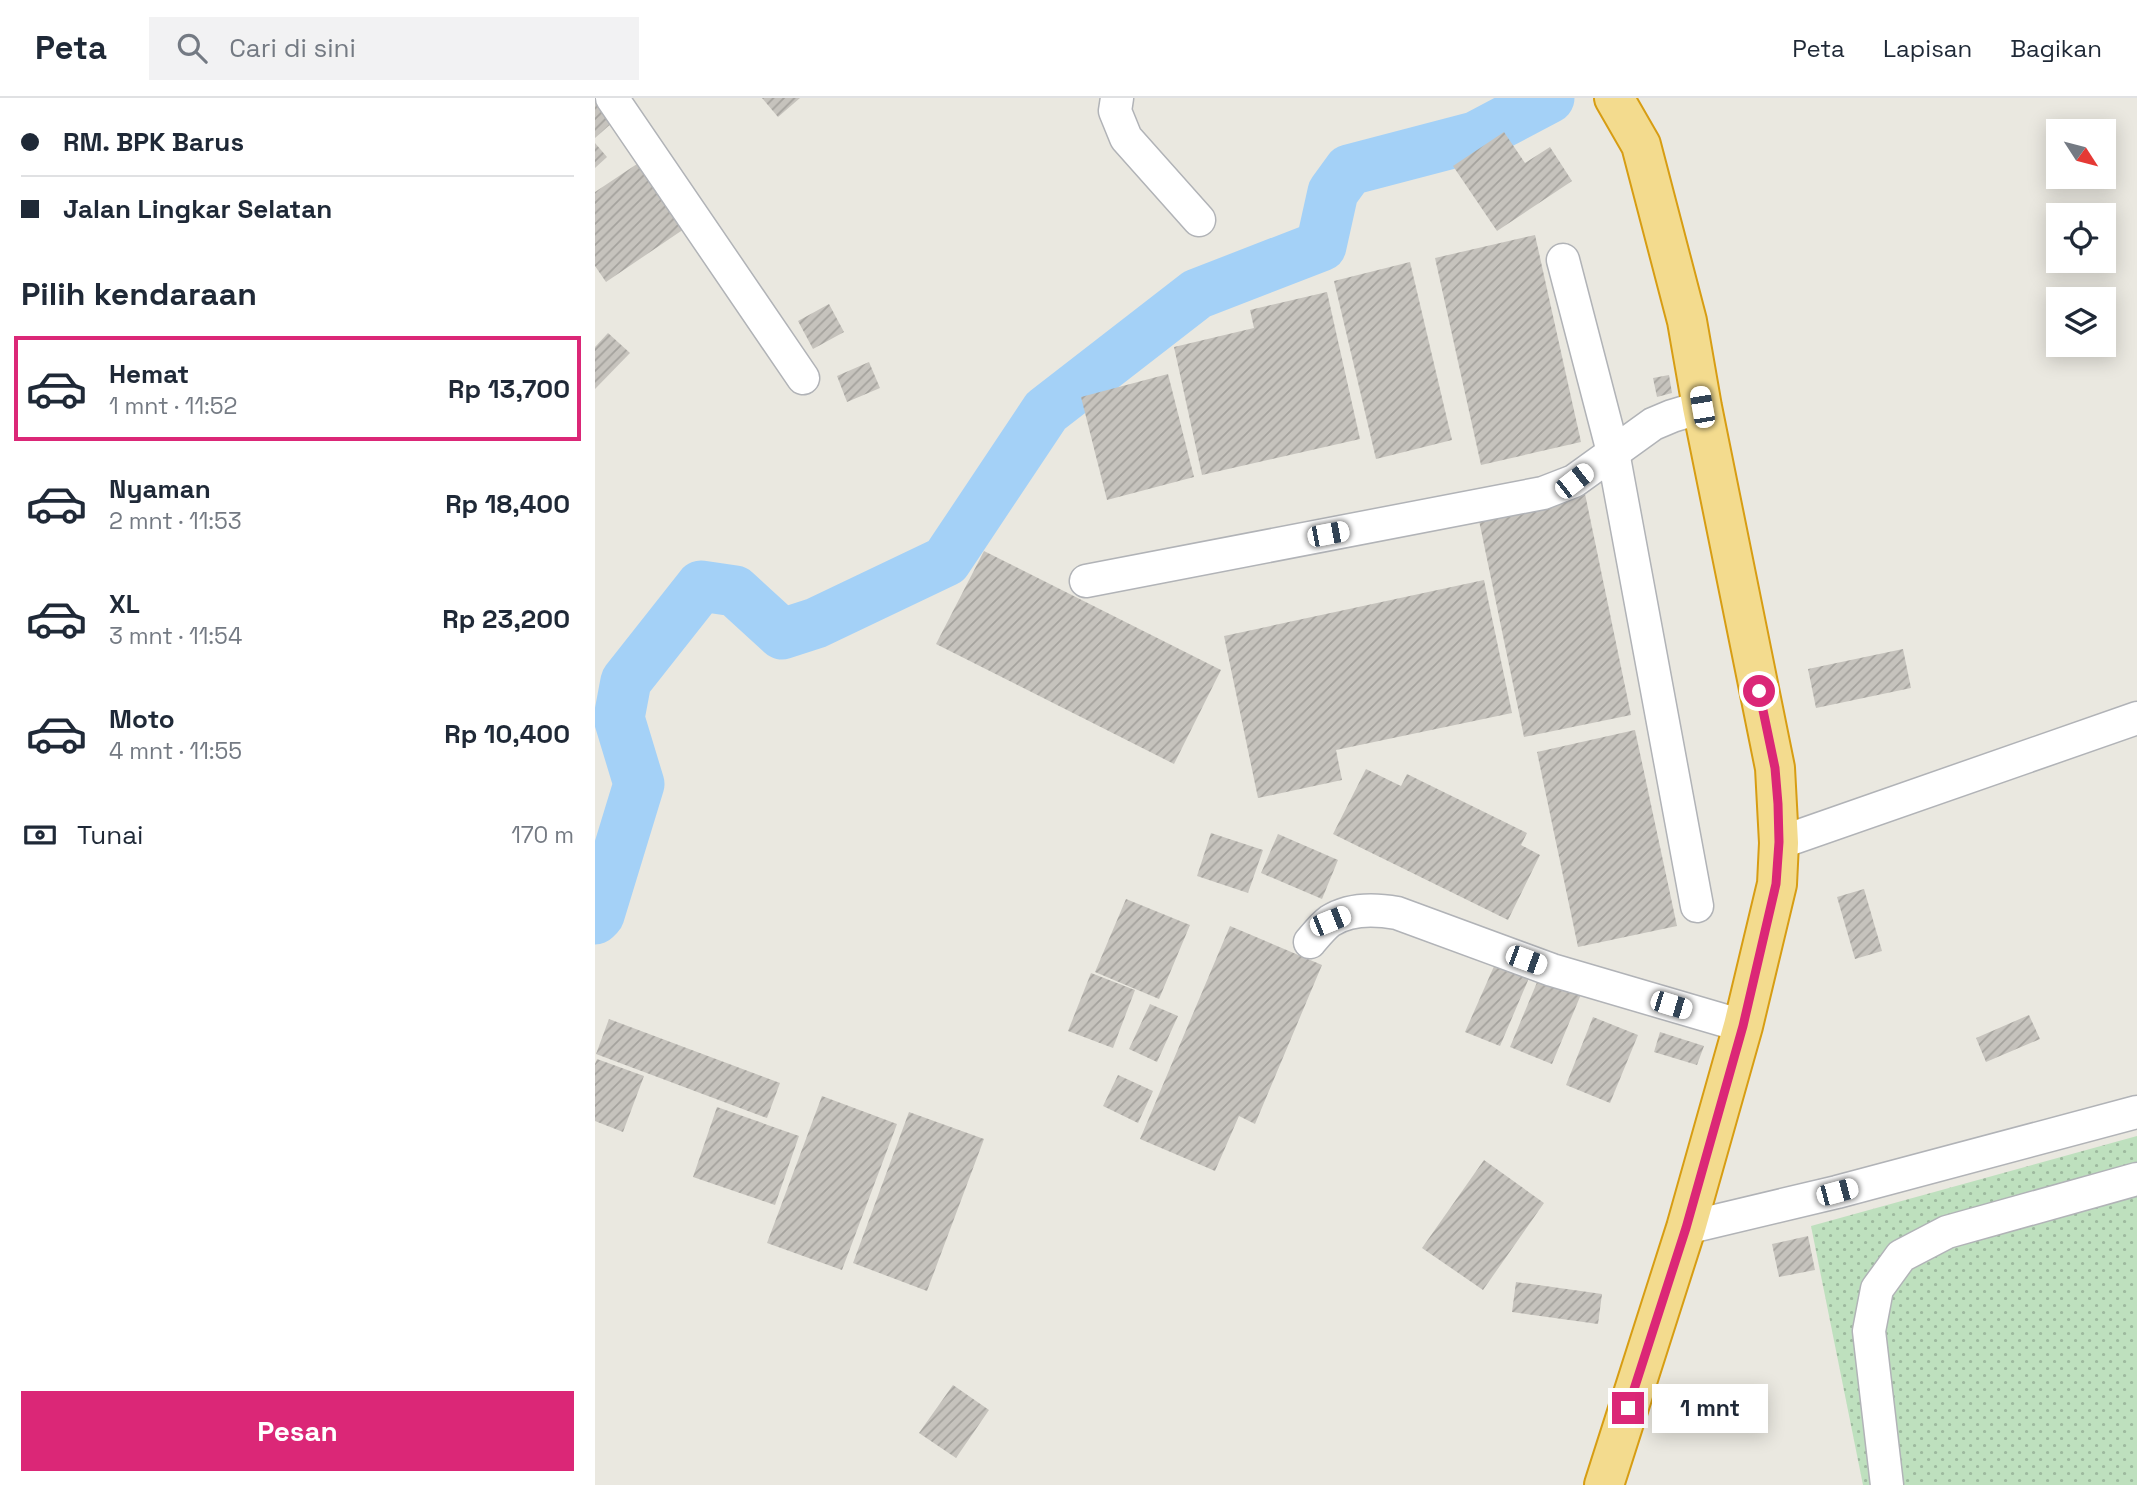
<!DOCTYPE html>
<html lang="id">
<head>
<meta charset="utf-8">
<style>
	:root { --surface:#fff; --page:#f2f2f3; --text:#1f2937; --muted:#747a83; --line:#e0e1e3; --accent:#db2777 }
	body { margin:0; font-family:"Space Grotesk",sans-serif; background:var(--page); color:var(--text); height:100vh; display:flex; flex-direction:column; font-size:26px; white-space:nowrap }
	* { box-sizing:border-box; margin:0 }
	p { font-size:23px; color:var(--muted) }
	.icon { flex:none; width:38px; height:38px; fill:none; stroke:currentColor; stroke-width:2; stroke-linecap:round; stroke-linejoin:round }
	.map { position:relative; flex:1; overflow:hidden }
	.side { display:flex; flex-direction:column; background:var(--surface); width:595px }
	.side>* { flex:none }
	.top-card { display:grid; align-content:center; height:154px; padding:0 21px; background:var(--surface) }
	.needle { width:46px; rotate:126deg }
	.buttons { position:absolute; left:1451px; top:21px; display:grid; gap:14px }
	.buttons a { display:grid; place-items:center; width:70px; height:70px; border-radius:0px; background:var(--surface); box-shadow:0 4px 18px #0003; font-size:35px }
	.end { position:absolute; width:32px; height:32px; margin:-16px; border:9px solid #db2777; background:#fff; box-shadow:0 0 0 4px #fff }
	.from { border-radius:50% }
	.bubble { position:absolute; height:49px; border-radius:0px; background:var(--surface); box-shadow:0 4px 18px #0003; font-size:23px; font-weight:700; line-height:49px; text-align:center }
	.car { position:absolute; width:21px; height:42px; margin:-21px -10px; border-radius:9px; box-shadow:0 0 5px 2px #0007; background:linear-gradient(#fff 24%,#345 0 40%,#fff 0 76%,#345 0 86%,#fff 0) }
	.top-card b { display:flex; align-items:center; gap:24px; height:66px; font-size:26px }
	.top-card b+b { border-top:2px solid var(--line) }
	.top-card i { width:18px; height:18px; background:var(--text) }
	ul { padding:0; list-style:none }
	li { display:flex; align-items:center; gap:21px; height:105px; margin:0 14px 10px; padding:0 7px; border:4px solid transparent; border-radius:0px }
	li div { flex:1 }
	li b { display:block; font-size:26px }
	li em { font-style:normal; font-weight:700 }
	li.on { border-color:var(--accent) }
	li>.icon { width:63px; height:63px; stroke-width:1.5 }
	h2 { padding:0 21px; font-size:32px; line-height:84px }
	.pay { display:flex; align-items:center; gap:18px; height:77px; padding:0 21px; font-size:26px }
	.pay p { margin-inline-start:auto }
	.button { display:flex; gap:14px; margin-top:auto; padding:14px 21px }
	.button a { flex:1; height:80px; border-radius:0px; background:var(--accent); color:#fff; font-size:28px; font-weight:700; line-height:80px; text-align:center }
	header { display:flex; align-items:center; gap:42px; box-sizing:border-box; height:98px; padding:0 35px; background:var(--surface); border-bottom:2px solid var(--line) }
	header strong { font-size:33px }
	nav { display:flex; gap:38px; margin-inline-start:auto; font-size:24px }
	.search { width:490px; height:63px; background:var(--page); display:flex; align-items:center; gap:18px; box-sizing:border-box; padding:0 24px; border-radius:0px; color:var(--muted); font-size:26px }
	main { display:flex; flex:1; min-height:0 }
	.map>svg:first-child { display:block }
</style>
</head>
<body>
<header>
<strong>Peta</strong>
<div class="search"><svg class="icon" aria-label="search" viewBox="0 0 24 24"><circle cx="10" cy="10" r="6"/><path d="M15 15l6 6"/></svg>Cari di sini</div>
<nav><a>Peta</a><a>Lapisan</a><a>Bagikan</a></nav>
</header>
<main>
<section class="side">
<div class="top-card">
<b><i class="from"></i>RM. BPK Barus</b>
<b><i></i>Jalan Lingkar Selatan</b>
</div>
<h2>Pilih kendaraan</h2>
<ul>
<li class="on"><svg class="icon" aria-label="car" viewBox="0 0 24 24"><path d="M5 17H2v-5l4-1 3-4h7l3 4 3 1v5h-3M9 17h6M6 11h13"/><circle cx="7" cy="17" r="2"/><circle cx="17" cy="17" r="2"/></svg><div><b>Hemat</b><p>1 mnt · 11:52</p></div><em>Rp 13,700</em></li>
<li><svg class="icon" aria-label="car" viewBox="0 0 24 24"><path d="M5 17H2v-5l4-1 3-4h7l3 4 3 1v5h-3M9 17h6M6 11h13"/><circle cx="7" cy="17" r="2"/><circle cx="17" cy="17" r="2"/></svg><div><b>Nyaman</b><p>2 mnt · 11:53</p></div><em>Rp 18,400</em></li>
<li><svg class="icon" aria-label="car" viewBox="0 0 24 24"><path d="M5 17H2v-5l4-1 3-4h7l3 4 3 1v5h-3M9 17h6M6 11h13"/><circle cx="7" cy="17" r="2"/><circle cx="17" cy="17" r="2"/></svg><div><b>XL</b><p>3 mnt · 11:54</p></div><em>Rp 23,200</em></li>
<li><svg class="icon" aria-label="car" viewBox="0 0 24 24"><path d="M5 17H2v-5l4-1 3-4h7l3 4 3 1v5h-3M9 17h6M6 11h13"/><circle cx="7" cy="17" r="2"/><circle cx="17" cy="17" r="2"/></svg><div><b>Moto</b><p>4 mnt · 11:55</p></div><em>Rp 10,400</em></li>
</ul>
<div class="pay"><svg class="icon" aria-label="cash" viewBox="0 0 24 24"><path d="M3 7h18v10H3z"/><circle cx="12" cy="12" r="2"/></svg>Tunai<p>170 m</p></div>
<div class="button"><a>Pesan</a></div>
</section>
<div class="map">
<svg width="1542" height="1387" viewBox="0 0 1542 1387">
	<defs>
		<pattern id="grass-dots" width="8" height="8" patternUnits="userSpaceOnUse" patternTransform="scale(1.75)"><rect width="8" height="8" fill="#bee0be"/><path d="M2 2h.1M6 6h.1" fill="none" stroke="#9db99e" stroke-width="1.8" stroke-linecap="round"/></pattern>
		<pattern id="building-hatch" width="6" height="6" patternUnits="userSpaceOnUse" patternTransform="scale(1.75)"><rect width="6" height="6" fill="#c6c3bd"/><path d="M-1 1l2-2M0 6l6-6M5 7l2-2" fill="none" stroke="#a4a29d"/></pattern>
	</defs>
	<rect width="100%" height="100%" fill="#eae8e0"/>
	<path fill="url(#grass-dots)" d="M1542 1038V1387H1268L1216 1128Z"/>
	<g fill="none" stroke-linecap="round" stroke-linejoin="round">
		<path stroke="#a4d1f7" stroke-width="51" d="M0 821 4 817 44 686 24 620 31 583 106 488 140 493 187 536 221 525 351 463 451 313 602 196 726 148 738 94 754 72 880 39 954 0"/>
	</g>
	<g fill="url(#building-hatch)">
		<path d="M0 0H12L26 17 0 40Z"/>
		<path d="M167 0H205L183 19Z"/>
		<path d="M909 34 930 65 955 49 977 83 902 133 858 68Z"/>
		<path d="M0 45 12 59 0 70Z"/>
		<path d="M45 64 89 131 11 184 0 168V94Z"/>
		<path d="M940 137 986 344 886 367 840 160Z"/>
		<path d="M815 164 857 342 781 361 739 183Z"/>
		<path d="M732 194 765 341 607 377 579 249 659 230 655 212Z"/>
		<path d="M234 206 249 234 218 251 203 223Z"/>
		<path d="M13 235 35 255 0 291V249Z"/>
		<path d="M274 264 285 290 252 304 242 278Z"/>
		<path d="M573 276 599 379 512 402 486 299Z"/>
		<path d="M1074 277 1077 295 1062 299 1058 280Z"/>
		<path d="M989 391 1036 617 929 639 882 413Z"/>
		<path d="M389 453 626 572 579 666 341 546Z"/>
		<path d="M889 482 917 615 741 652 747 682 663 700 629 538Z"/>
		<path d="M1308 551 1316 590 1221 610 1213 571Z"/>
		<path d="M1040 632 1082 828 983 849 942 654Z"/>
		<path d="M771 671 806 688 812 676 932 735 926 747 945 757 913 822 738 736Z"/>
		<path d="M616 735 668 752 653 795 602 778Z"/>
		<path d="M683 736 743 762 727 801 666 775Z"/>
		<path d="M1269 791 1287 853 1260 861 1242 799Z"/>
		<path d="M531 801 595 827 564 901 500 874Z"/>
		<path d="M635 828 727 867 660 1026 644 1018 620 1073 545 1041Z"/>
		<path d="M900 866 934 880 905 948 870 934Z"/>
		<path d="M496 875 540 892 518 950 473 933Z"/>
		<path d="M945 877 987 894 957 966 915 949Z"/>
		<path d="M555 906 583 918 562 964 534 951Z"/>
		<path d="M1434 917 1445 941 1391 964 1381 940Z"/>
		<path d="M998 919 1043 937 1015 1005 971 987Z"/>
		<path d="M14 921 185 985 172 1020 1 956Z"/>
		<path d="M1065 934 1109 948 1102 967 1059 954Z"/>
		<path d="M2 961 49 978 28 1034 0 1023V966Z"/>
		<path d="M523 977 558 993 543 1025 508 1008Z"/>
		<path d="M227 998 302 1026 247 1172 172 1145Z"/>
		<path d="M122 1009 204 1038 180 1107 98 1079Z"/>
		<path d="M314 1014 389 1041 332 1193 258 1165Z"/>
		<path d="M889 1062 949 1105 888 1192 827 1150Z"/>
		<path d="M1213 1138 1220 1172 1184 1179 1177 1146Z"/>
		<path d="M921 1184 1007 1196 1003 1226 917 1214Z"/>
		<path d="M358 1287 394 1312 361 1360 324 1335Z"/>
	</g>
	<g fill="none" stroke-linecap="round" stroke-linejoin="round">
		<defs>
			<g id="minor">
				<path d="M17 0 208 280"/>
				<path d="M522 0 520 13 531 40 604 122"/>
				<path d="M968 162 1018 354 1102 808"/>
				<path d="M491 483 948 395 979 383 1058 326 1077 318 1107 309"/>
				<path d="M1184 745 1542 620"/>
				<path d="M715 844C721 837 728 828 735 823 755 810 780 811 802 815L957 872 1148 928"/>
				<path d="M1091 1130 1242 1094 1542 1014"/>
				<path d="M1292 1387 1274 1233 1282 1191 1306 1158 1352 1134 1542 1081"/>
			</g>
			<path id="highway" d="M1009 1387 1091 1130 1148 928 1182 786 1184 745 1180 670 1107 309 1092 223 1046 47 1019 0"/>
		</defs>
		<use href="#minor" stroke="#b1b3b7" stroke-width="35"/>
		<use href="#highway" stroke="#d79d13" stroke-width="42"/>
		<use href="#minor" stroke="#fff" stroke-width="32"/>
		<use href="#highway" stroke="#f3db8e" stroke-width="38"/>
	</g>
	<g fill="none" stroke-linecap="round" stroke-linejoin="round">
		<path stroke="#db2777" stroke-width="9" d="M1033 1310 1091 1130 1148 928 1181 786 1184 744 1183 706 1180 670 1164 593"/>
	</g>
</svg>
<div class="buttons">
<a><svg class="needle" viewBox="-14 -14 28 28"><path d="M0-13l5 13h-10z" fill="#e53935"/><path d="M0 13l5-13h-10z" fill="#747a83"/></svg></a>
<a><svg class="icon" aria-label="locate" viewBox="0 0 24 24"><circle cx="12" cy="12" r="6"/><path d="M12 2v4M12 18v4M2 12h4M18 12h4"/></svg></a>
<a><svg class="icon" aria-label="layers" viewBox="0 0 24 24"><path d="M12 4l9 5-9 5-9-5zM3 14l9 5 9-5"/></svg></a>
</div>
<i class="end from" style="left:1164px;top:593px"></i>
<i class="end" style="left:1033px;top:1310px"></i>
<div class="bubble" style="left:1057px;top:1286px;width:116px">1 mnt</div>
<i class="car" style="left:1107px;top:309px;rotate:350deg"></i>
<i class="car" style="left:979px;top:383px;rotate:52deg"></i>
<i class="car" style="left:733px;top:436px;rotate:79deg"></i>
<i class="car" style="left:735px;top:823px;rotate:68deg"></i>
<i class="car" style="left:931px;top:862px;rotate:110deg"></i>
<i class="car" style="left:1076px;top:907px;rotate:107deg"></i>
<i class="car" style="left:1242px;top:1094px;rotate:75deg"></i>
</div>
</main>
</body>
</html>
